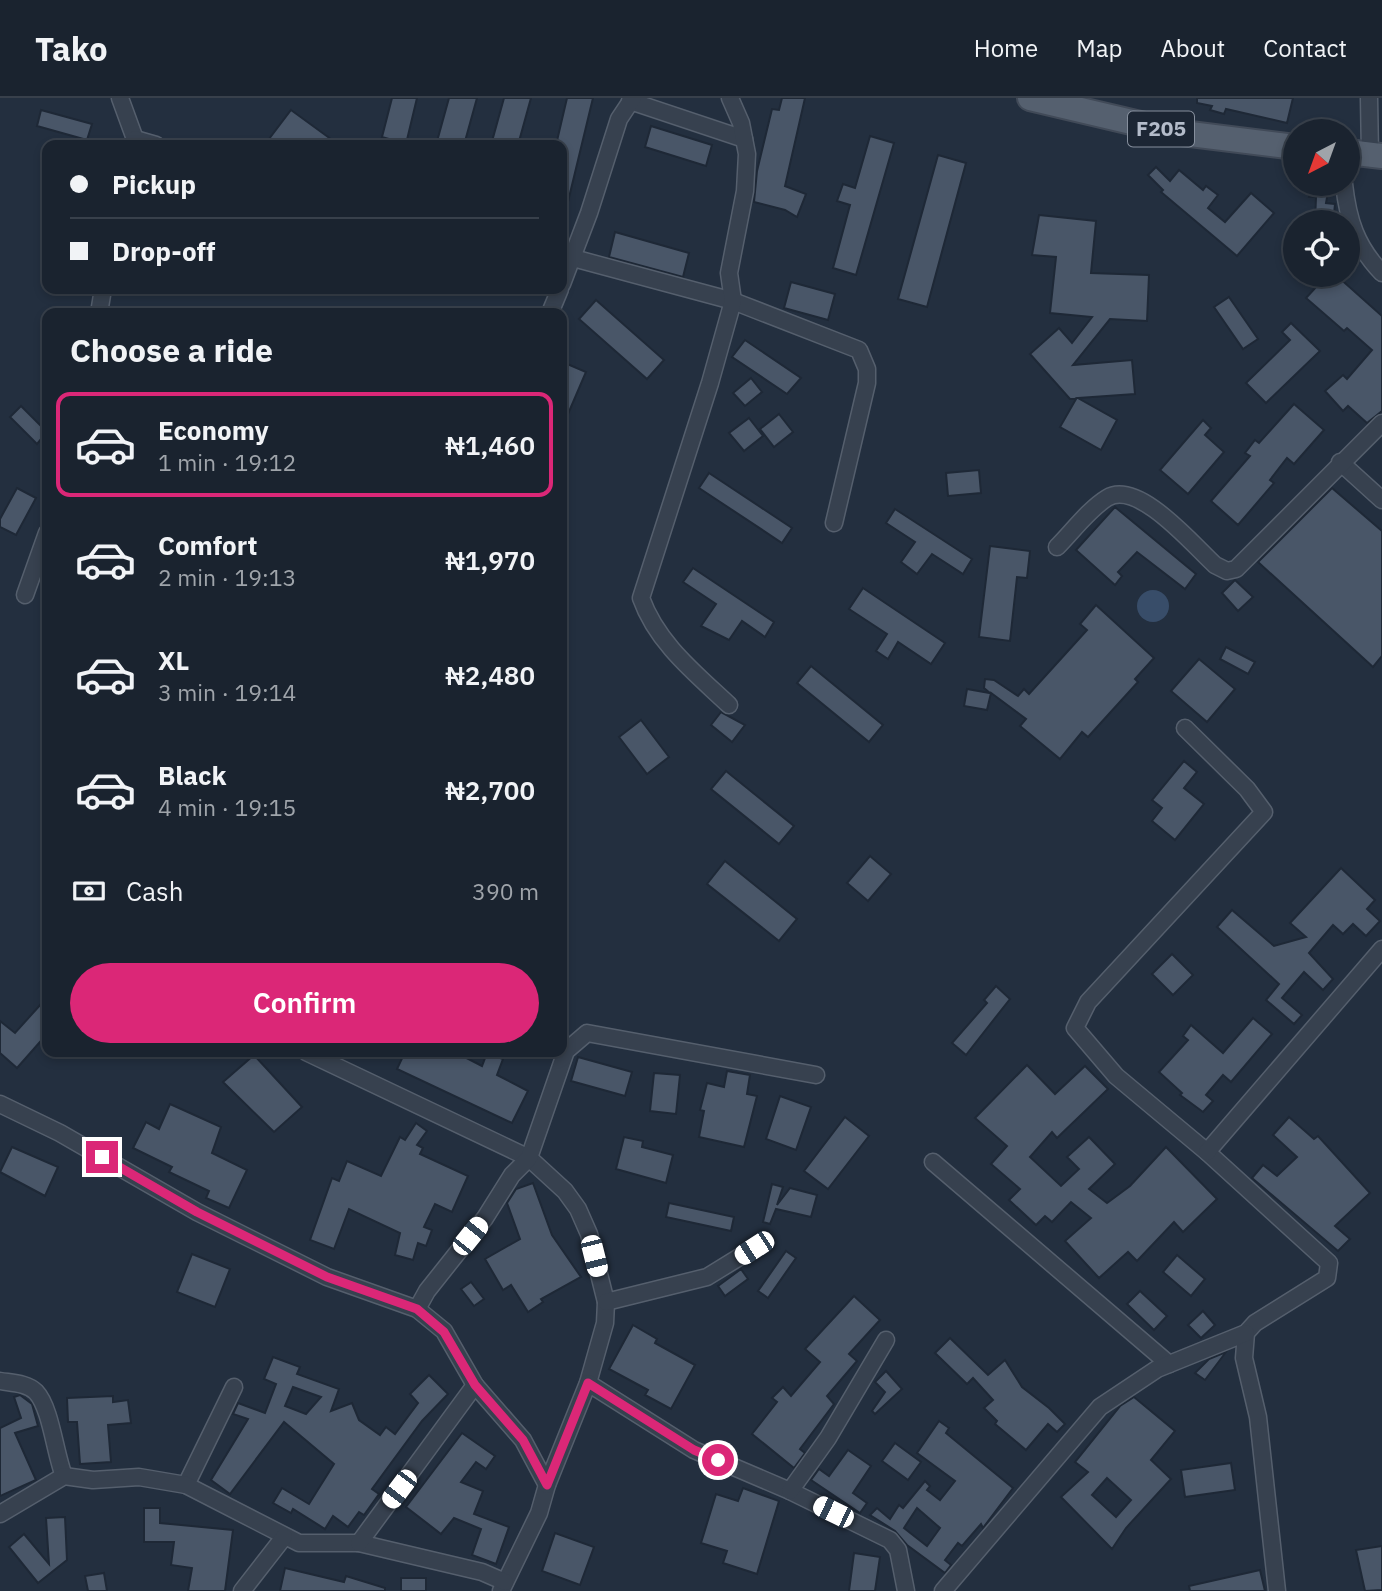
<!DOCTYPE html>
<html lang="en">
<head>
<meta charset="utf-8">
<style>
	:root { --surface:#1a232f; --page:#232b37; --text:#f1f3f6; --muted:#9fa4aa; --line:#38404b; --accent:#db2777 }
	body { margin:0; font-family:"IBM Plex Sans",sans-serif; background:var(--page); color:var(--text); height:100vh; display:flex; flex-direction:column; font-size:26px; white-space:nowrap }
	* { box-sizing:border-box; margin:0 }
	p { font-size:23px; color:var(--muted) }
	.icon { flex:none; width:38px; height:38px; fill:none; stroke:currentColor; stroke-width:2; stroke-linecap:round; stroke-linejoin:round }
	.map { position:relative; flex:1; overflow:hidden }
	.sheet { position:absolute; left:42px; top:210px; width:525px; height:749px; display:flex; flex-direction:column; background:var(--surface); border-radius:14px; box-shadow:0 4px 10px #0003,0 0 0 2px var(--line) }
	.sheet>* { flex:none }
	.guide { position:absolute; left:42px; top:42px; width:525px; height:154px; border-radius:14px; box-shadow:0 4px 10px #0003,0 0 0 2px var(--line); display:grid; align-content:center; height:154px; padding:0 28px; background:var(--surface) }
	.needle { width:46px; rotate:221deg }
	.tools { position:absolute; left:1283px; top:21px; display:grid; gap:14px }
	.tools a { display:grid; place-items:center; width:77px; height:77px; border-radius:50%; background:var(--surface); box-shadow:0 4px 10px #0003,0 0 0 2px var(--line); font-size:35px }
	.end { position:absolute; width:32px; height:32px; margin:-16px; border:9px solid #db2777; background:#fff; box-shadow:0 0 0 4px #fff }
	.from { border-radius:50% }
	.car { position:absolute; width:21px; height:42px; margin:-21px -10px; border-radius:9px; box-shadow:0 0 5px 2px #0007; background:linear-gradient(#fff 24%,#345 0 40%,#fff 0 76%,#345 0 86%,#fff 0) }
	.guide b { display:flex; align-items:center; gap:24px; height:66px; font-size:26px }
	.guide b+b { border-top:2px solid var(--line) }
	.guide i { width:18px; height:18px; background:var(--text) }
	ul { padding:0; list-style:none }
	li { display:flex; align-items:center; gap:21px; height:105px; margin:0 14px 10px; padding:0 14px; border:4px solid transparent; border-radius:14px }
	li div { flex:1 }
	li b { display:block; font-size:26px }
	li em { font-style:normal; font-weight:600 }
	li.current { border-color:var(--accent) }
	li>.icon { width:63px; height:63px; stroke-width:1.5 }
	h2 { padding:0 28px; font-size:32px; line-height:84px }
	.pay { display:flex; align-items:center; gap:18px; height:77px; padding:0 28px; font-size:26px }
	.pay p { margin-inline-start:auto }
	.cta { display:flex; gap:14px; margin-top:auto; padding:14px 28px }
	.cta a { flex:1; height:80px; border-radius:42px; background:var(--accent); color:#fff; font-size:28px; font-weight:600; line-height:80px; text-align:center }
	header { display:flex; align-items:center; gap:42px; box-sizing:border-box; height:98px; padding:0 35px; background:var(--surface); border-bottom:2px solid var(--line) }
	header strong { font-size:33px }
	nav { display:flex; gap:38px; margin-inline-start:auto; font-size:24px }
	.map>svg:first-child { display:block }
</style>
</head>
<body>
<header>
<strong>Tako</strong>
<nav><a>Home</a><a>Map</a><a>About</a><a>Contact</a></nav>
</header>
<div class="map">
<svg width="1382" height="1493" viewBox="0 0 1382 1493">
	<rect width="100%" height="100%" fill="#232f3f"/>
	<circle fill="#384d69" cx="1153" cy="508" r="16"/>
	<g fill="#495668" stroke="#1e2836" stroke-width="2" fill-rule="evenodd">
		<path d="M392 0H417L406 46 382 39Z"/>
		<path d="M449 0H477L464 47H436Z"/>
		<path d="M504 0H531L518 47H491Z"/>
		<path d="M567 0H593L566 112 562 111V47H556Z"/>
		<path d="M782 0H805L785 88 806 96 797 119 785 112 754 104 757 73 772 11 779 12Z"/>
		<path d="M1197 0H1293L1287 25 1226 11 1224 16 1210 12 1212 8 1197 5Z"/>
		<path d="M41 12 92 26 87 42 37 28Z"/>
		<path d="M291 12 339 47H278L269 41Z"/>
		<path d="M651 28 712 47 706 68 645 49Z"/>
		<path d="M870 38 894 45 856 177 833 170 850 107 837 103 843 86 855 90Z"/>
		<path d="M938 57 966 65 927 209 898 201Z"/>
		<path d="M1156 69 1170 83 1179 72 1203 92 1206 88 1218 97 1208 110 1225 124 1251 95 1274 115 1237 158 1161 94 1163 92 1148 77Z"/>
		<path d="M1310 86H1321V92L1328 94 1326 105 1335 106 1334 116H1324L1323 124H1315L1316 99H1309Z"/>
		<path d="M1039 117 1096 123 1091 175 1149 177 1147 223 1110 221 1073 267 1132 262 1135 296 1078 300 1117 322 1101 352 1060 329 1076 301H1070L1030 256 1059 230 1072 245 1092 219 1050 215 1056 159 1032 157Z"/>
		<path d="M615 134 689 155 683 179 609 159Z"/>
		<path d="M1327 177H1336L1382 218V313L1367 325 1348 308 1343 313 1325 293 1343 277 1347 281 1372 252 1347 230 1344 233 1306 200Z"/>
		<path d="M791 184 835 196 828 222 784 210Z"/>
		<path d="M1229 199 1258 241 1243 251 1214 209Z"/>
		<path d="M596 202 664 262 647 281 579 221Z"/>
		<path d="M1291 225 1320 253 1266 305 1246 285 1290 242 1282 234Z"/>
		<path d="M745 242 801 280 787 296 732 259Z"/>
		<path d="M565 265 586 274 562 330V273Z"/>
		<path d="M751 280 762 294 745 308 733 295Z"/>
		<path d="M1294 306 1324 332 1294 366 1287 360 1270 382 1274 385 1238 427 1211 403 1250 358 1245 355 1255 342 1259 345Z"/>
		<path d="M21 308 47 334 37 346 10 319Z"/>
		<path d="M779 316 793 334 774 349 760 331Z"/>
		<path d="M749 320 763 338 744 353 729 335Z"/>
		<path d="M1203 322 1211 330 1205 337 1224 354 1188 396 1160 372Z"/>
		<path d="M979 372 981 395 948 398 946 375Z"/>
		<path d="M709 375 792 430 782 445 699 390Z"/>
		<path d="M17 390 36 400 16 437 0 429V421Z"/>
		<path d="M1332 390 1382 433V558L1373 569 1258 464Z"/>
		<path d="M1115 409 1196 476 1185 491 1137 454 1118 474 1122 478 1115 487 1076 452Z"/>
		<path d="M895 411 972 461 963 476 932 456 917 476 901 464 915 444 886 425Z"/>
		<path d="M990 448 1030 453 1027 480 1017 479 1010 543 979 539Z"/>
		<path d="M693 470 774 524 765 539 742 523 729 542 701 528 716 506 683 484Z"/>
		<path d="M1235 482 1253 499 1238 513 1222 495Z"/>
		<path d="M863 490 945 545 931 566 898 544 888 561 876 553 887 536 849 511Z"/>
		<path d="M1096 507 1154 560 1135 581 1138 584 1088 639 1082 634 1060 661 1020 628 1026 621 991 595 987 612 964 608 967 591 990 595 984 590 985 581 994 582 1018 598 1024 591 1029 596 1087 532 1080 526Z"/>
		<path d="M1226 549 1255 564 1248 576 1220 561Z"/>
		<path d="M1199 561 1235 591 1207 624 1171 593Z"/>
		<path d="M811 568 883 627 869 644 797 585Z"/>
		<path d="M721 614 745 627 732 644 711 627Z"/>
		<path d="M641 622 669 659 647 676 619 639Z"/>
		<path d="M1184 663 1197 674 1184 690 1204 706 1175 742 1152 723 1162 710 1152 702Z"/>
		<path d="M726 673 794 728 779 746 711 691Z"/>
		<path d="M870 758 891 776 868 803 847 785Z"/>
		<path d="M725 763 797 821 779 843 707 786Z"/>
		<path d="M1341 770 1375 802 1367 811 1380 823 1366 838 1353 826 1343 836 1333 827 1309 855 1333 881 1323 892 1304 874 1282 900 1302 917 1294 926 1266 902 1279 886 1217 829 1232 812 1274 848 1306 839 1290 825Z"/>
		<path d="M1172 856 1193 877 1173 897 1152 876Z"/>
		<path d="M996 888 1010 901 966 957 952 945 987 905 984 902Z"/>
		<path d="M41 906 47 911V936L17 970 0 955V923L15 935Z"/>
		<path d="M1253 920 1272 936 1231 984 1223 977 1206 997 1213 1003 1203 1014 1180 997 1182 995 1159 974 1188 942 1183 938 1191 927 1223 955Z"/>
		<path d="M405 954H455L482 968 487 955 503 961 497 977 528 993 512 1025 397 971Z"/>
		<path d="M254 957 302 1009 274 1034 223 984Z"/>
		<path d="M578 959 632 974 625 998 571 983Z"/>
		<path d="M1027 967 1055 996 1085 968 1108 991 1057 1040 1052 1034 1030 1059 1061 1088 1079 1071 1067 1059 1089 1039 1115 1066 1089 1091 1107 1105 1130 1088 1166 1049 1217 1101 1183 1134 1174 1124 1137 1163 1128 1154 1099 1180 1065 1143 1091 1120 1071 1104 1052 1124 1045 1118 1036 1127 1009 1102 1020 1091 991 1066 1007 1048 975 1020Z"/>
		<path d="M727 973 750 977 747 996 757 998 744 1049 699 1039 704 1013 700 1012 707 985 724 989Z"/>
		<path d="M654 975 680 977 676 1016 650 1013Z"/>
		<path d="M780 998 811 1009 796 1052 766 1041Z"/>
		<path d="M170 1006 221 1029 212 1055 247 1072 229 1110 206 1100 209 1093 169 1074 172 1069 133 1050 146 1024 159 1031Z"/>
		<path d="M845 1019 869 1038 828 1091 804 1073Z"/>
		<path d="M1289 1019 1314 1041 1318 1038 1370 1095 1335 1128 1350 1141 1338 1153 1252 1080 1263 1067 1277 1078 1297 1059 1273 1037Z"/>
		<path d="M416 1025 427 1033 417 1047 423 1050 420 1056 468 1078 452 1114 435 1106 424 1129 432 1132 426 1148 418 1145 413 1162 395 1157 400 1135 349 1111 334 1151 310 1142 332 1080 339 1083 347 1063 381 1078 400 1039 405 1042Z"/>
		<path d="M624 1039 643 1043 642 1049 673 1057 666 1085 616 1071Z"/>
		<path d="M12 1049 58 1069 45 1098 0 1074Z"/>
		<path d="M533 1085 552 1137 581 1179 541 1201 543 1204 528 1214 511 1187 503 1192 485 1161 520 1141 507 1105 516 1091Z"/>
		<path d="M772 1086 783 1089 777 1107 790 1090 817 1097 811 1119 776 1111 770 1126 763 1124Z"/>
		<path d="M669 1105 734 1119 731 1133 666 1119Z"/>
		<path d="M786 1153 796 1160 768 1200 758 1193Z"/>
		<path d="M192 1156 230 1171 215 1209 177 1194Z"/>
		<path d="M1177 1157 1205 1181 1191 1198 1163 1174Z"/>
		<path d="M741 1171 748 1181 725 1198 718 1188Z"/>
		<path d="M471 1184 484 1201 474 1208 461 1191Z"/>
		<path d="M1140 1193 1167 1218 1154 1232 1127 1206Z"/>
		<path d="M854 1198 880 1222 849 1256 857 1263 827 1298 834 1306 800 1351 805 1355 794 1370 752 1336 777 1304 772 1300 783 1289 791 1298 820 1264 805 1251Z"/>
		<path d="M1203 1213 1215 1227 1201 1240 1188 1227Z"/>
		<path d="M633 1227 657 1241 655 1245 695 1267 671 1311 645 1297 648 1292 609 1271Z"/>
		<path d="M950 1240 988 1277 1005 1262 1022 1289 1049 1310 1065 1326 1057 1334 1048 1326 1026 1352 995 1326 997 1323 984 1310 993 1302 973 1280 967 1286 935 1255Z"/>
		<path d="M1226 1254 1205 1282 1195 1275 1209 1261Z"/>
		<path d="M273 1259 300 1269 297 1276 339 1291 331 1313 352 1305 359 1322 380 1337 386 1329 395 1336 418 1305 410 1296 429 1277 448 1296 422 1323 372 1391 379 1396 364 1417 359 1414 348 1429 333 1418 325 1431 293 1411 291 1415 273 1405 282 1390 309 1406 334 1366 284 1324 230 1396 211 1382 248 1321 233 1316 238 1305 265 1315 276 1286 264 1281ZM293 1289 321 1299 306 1316 285 1308Z"/>
		<path d="M886 1273 902 1291 875 1316 872 1313 885 1294 875 1284Z"/>
		<path d="M20 1297 32 1306 38 1328 15 1335 36 1382 0 1398V1330L21 1320 14 1299Z"/>
		<path d="M113 1298V1304L128 1302 131 1325 108 1327 111 1364 80 1366 77 1324H68L67 1300Z"/>
		<path d="M1134 1299 1175 1333 1151 1362 1171 1381 1126 1430 1112 1451 1061 1399 1088 1374 1075 1364 1120 1308ZM1107 1380 1131 1402 1116 1419 1092 1397Z"/>
		<path d="M939 1323 949 1330 946 1335 1013 1390 983 1430 981 1426 962 1448 958 1445 945 1462 951 1467 945 1475 907 1447 895 1433 870 1417 877 1410 890 1421 899 1407 903 1410 925 1383 930 1388 927 1392 940 1402 955 1383 917 1355ZM917 1410 940 1430 927 1448 904 1430Z"/>
		<path d="M462 1335 495 1358 486 1371 476 1364 461 1384 483 1393 474 1416 509 1429 496 1466 472 1457 481 1431 454 1420 441 1436 406 1409Z"/>
		<path d="M895 1345 921 1364 908 1382 882 1363Z"/>
		<path d="M848 1352 871 1368 853 1395 867 1405 860 1415 811 1382 819 1371 829 1378Z"/>
		<path d="M1231 1365 1235 1392 1185 1399 1181 1372Z"/>
		<path d="M743 1390 779 1403 757 1476 723 1465 727 1453 701 1445 716 1396 738 1403Z"/>
		<path d="M144 1410H160V1425L233 1432 225 1493H188L192 1470 171 1467 174 1444H144Z"/>
		<path d="M65 1419 67 1462 38 1485 9 1449 24 1436 49 1466 46 1420Z"/>
		<path d="M555 1435 594 1449 580 1487 542 1473Z"/>
		<path d="M1382 1448V1492L1365 1493 1356 1452Z"/>
		<path d="M854 1455 880 1459 875 1493H849Z"/>
		<path d="M285 1470 344 1484 346 1478 385 1490V1493H280Z"/>
		<path d="M1260 1472 1265 1493H1190L1189 1488Z"/>
		<path d="M104 1475 107 1493H88L85 1478Z"/>
		<rect x="401" y="1480" width="25" height="13"/>
	</g>
	<g fill="none" stroke-linecap="round" stroke-linejoin="round">
		<defs>
			<g id="street">
				<path d="M120 0 135 41 134 47"/>
				<path d="M1369 0 1370 57"/>
				<path d="M630 3 744 41"/>
				<path d="M135 41 156 47"/>
				<path d="M1344 86C1348 122 1356 148 1382 175"/>
				<path d="M562 157 733 203 859 252 867 271V285L834 425"/>
				<path d="M562 186 589 115 619 21 633 0"/>
				<path d="M99 215 103 191"/>
				<path d="M550 215 560 191"/>
				<path d="M1340 364 1382 402"/>
				<path d="M1057 449C1072 434 1089 411 1107 400 1138 381 1193 447 1215 467L1227 473 1236 471 1382 325"/>
				<path d="M25 497 47 435"/>
				<path d="M729 607C695 575 657 545 641 500L710 285 733 203 729 175 745 93 747 56 741 25 730 0"/>
				<path d="M1185 630 1247 691 1264 714 1088 904 1075 930 1116 978 1207 1054 1329 1165 1327 1180 1255 1225 1246 1235 1244 1260 1258 1319 1277 1493"/>
				<path d="M306 954 529 1060 565 1093 578 1111 589 1136 606 1204 605 1225 588 1285 547 1387 539 1415 501 1493"/>
				<path d="M0 1006 60 1035 197 1114 327 1179 417 1211 444 1233 475 1287 523 1342 547 1387"/>
				<path d="M1207 1054 1382 851"/>
				<path d="M933 1064 1169 1266"/>
				<path d="M606 1204 707 1179 754 1150"/>
				<path d="M417 1211 427 1193 485 1120 512 1077 529 1060 566 953 587 935 816 977"/>
				<path d="M0 1283C12 1285 27 1285 36 1294 51 1310 55 1356 64 1378"/>
				<path d="M588 1285 694 1352 790 1393 890 1442 898 1452 906 1493"/>
				<path d="M186 1387 234 1289"/>
				<path d="M790 1393 828 1340 886 1242"/>
				<path d="M0 1416 64 1378 93 1382 139 1379 186 1387 299 1445H359L482 1474 505 1484"/>
				<path d="M359 1445 475 1287"/>
				<path d="M242 1493 284 1439"/>
				<path d="M943 1493 1100 1309 1157 1271 1246 1235"/>
			</g>
			<g id="primary">
				<path d="M1030 0 1174 34 1295 49"/>
				<path d="M1348 54 1382 58"/>
			</g>
		</defs>
		<use href="#street" stroke="#555f6d" stroke-width="19"/>
		<use href="#primary" stroke="#414a58" stroke-width="28"/>
		<use href="#street" stroke="#37414f" stroke-width="16"/>
		<use href="#primary" stroke="#55606f" stroke-width="24"/>
	</g>
	<g fill="none" stroke-linecap="round" stroke-linejoin="round">
		<path stroke="#db2777" stroke-width="9" d="M102 1059 197 1114 327 1179 417 1211 444 1234 475 1287 523 1342 547 1387 588 1285 694 1352 718 1362"/>
	</g>
	<g text-anchor="middle" stroke-width="6" stroke-linejoin="round" paint-order="stroke">
		<rect fill="#1c2634" stroke="#868f9d" stroke-width="2" x="1128" y="13.5" width="66" height="35" rx="5"/>
		<g font-size="21" font-weight="bold" fill="#b4bcca">
			<text x="1161" y="38">F205</text>
		</g>
	</g>
</svg>
<div class="tools">
<a><svg class="needle" viewBox="-14 -14 28 28"><path d="M0-13l5 13h-10z" fill="#e53935"/><path d="M0 13l5-13h-10z" fill="#9fa4aa"/></svg></a>
<a><svg class="icon" aria-label="locate" viewBox="0 0 24 24"><circle cx="12" cy="12" r="6"/><path d="M12 2v4M12 18v4M2 12h4M18 12h4"/></svg></a>
</div>
<i class="end from" style="left:718px;top:1362px"></i>
<i class="end" style="left:102px;top:1059px"></i>
<i class="car" style="left:470px;top:1138px;rotate:39deg"></i>
<i class="car" style="left:754px;top:1150px;rotate:237deg"></i>
<i class="car" style="left:594px;top:1158px;rotate:166deg"></i>
<i class="car" style="left:399px;top:1391px;rotate:217deg"></i>
<i class="car" style="left:833px;top:1414px;rotate:296deg"></i>
<div class="guide">
<b><i class="from"></i>Pickup</b>
<b><i></i>Drop-off</b>
</div>
<section class="sheet">
<h2>Choose a ride</h2>
<ul>
<li class="current"><svg class="icon" aria-label="car" viewBox="0 0 24 24"><path d="M5 17H2v-5l4-1 3-4h7l3 4 3 1v5h-3M9 17h6M6 11h13"/><circle cx="7" cy="17" r="2"/><circle cx="17" cy="17" r="2"/></svg><div><b>Economy</b><p>1 min · 19:12</p></div><em>₦1,460</em></li>
<li><svg class="icon" aria-label="car" viewBox="0 0 24 24"><path d="M5 17H2v-5l4-1 3-4h7l3 4 3 1v5h-3M9 17h6M6 11h13"/><circle cx="7" cy="17" r="2"/><circle cx="17" cy="17" r="2"/></svg><div><b>Comfort</b><p>2 min · 19:13</p></div><em>₦1,970</em></li>
<li><svg class="icon" aria-label="car" viewBox="0 0 24 24"><path d="M5 17H2v-5l4-1 3-4h7l3 4 3 1v5h-3M9 17h6M6 11h13"/><circle cx="7" cy="17" r="2"/><circle cx="17" cy="17" r="2"/></svg><div><b>XL</b><p>3 min · 19:14</p></div><em>₦2,480</em></li>
<li><svg class="icon" aria-label="car" viewBox="0 0 24 24"><path d="M5 17H2v-5l4-1 3-4h7l3 4 3 1v5h-3M9 17h6M6 11h13"/><circle cx="7" cy="17" r="2"/><circle cx="17" cy="17" r="2"/></svg><div><b>Black</b><p>4 min · 19:15</p></div><em>₦2,700</em></li>
</ul>
<div class="pay"><svg class="icon" aria-label="cash" viewBox="0 0 24 24"><path d="M3 7h18v10H3z"/><circle cx="12" cy="12" r="2"/></svg>Cash<p>390 m</p></div>
<div class="cta"><a>Confirm</a></div>
</section>
</div>
</body>
</html>
